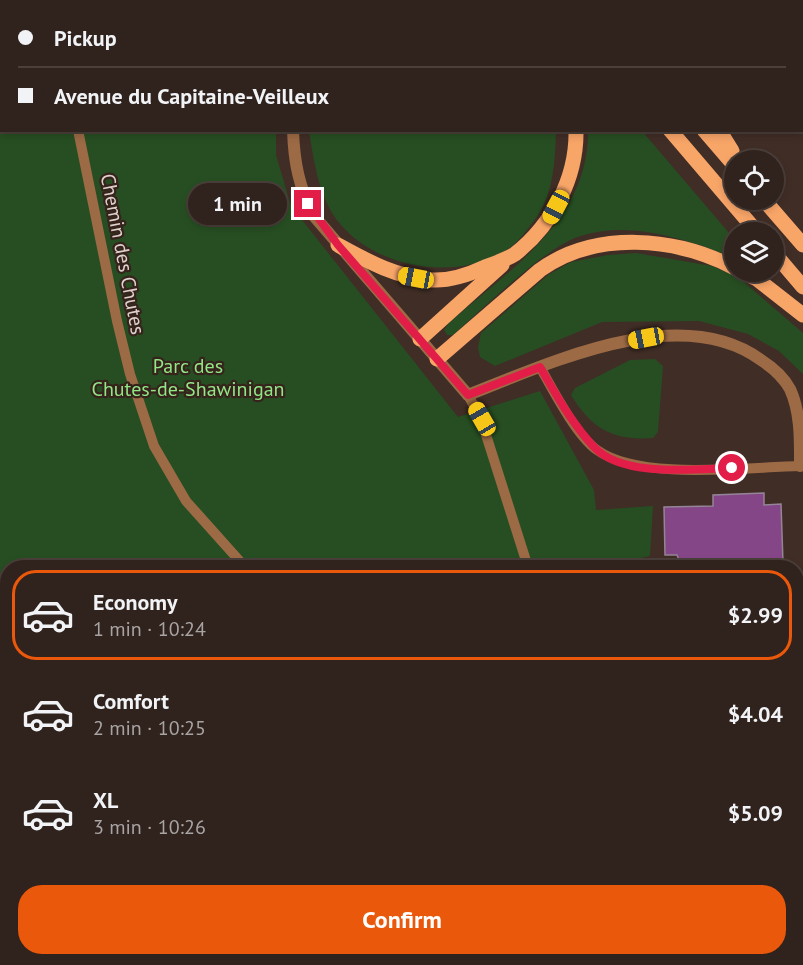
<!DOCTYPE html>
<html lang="en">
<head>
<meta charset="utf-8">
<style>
	:root { --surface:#30221c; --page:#3c2f29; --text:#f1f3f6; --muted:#a8a4a3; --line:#4b3f3b; --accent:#ea580c }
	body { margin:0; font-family:"PT Sans",sans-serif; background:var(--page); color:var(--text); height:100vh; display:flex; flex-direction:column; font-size:22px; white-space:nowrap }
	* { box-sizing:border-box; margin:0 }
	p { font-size:20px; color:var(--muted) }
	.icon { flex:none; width:33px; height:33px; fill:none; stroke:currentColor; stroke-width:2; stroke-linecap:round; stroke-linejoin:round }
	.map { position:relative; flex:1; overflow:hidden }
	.drawer { position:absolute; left:0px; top:560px; width:804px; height:406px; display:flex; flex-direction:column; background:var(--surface); border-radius:24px 24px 0 0; box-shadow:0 3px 9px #0003,0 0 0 2px var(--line) }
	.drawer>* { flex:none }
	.top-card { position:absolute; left:0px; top:0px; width:804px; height:132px; box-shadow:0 3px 9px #0003,0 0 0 2px var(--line); display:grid; align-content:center; height:132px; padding:0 18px; background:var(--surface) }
	.controls { position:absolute; left:724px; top:150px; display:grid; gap:12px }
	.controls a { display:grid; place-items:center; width:60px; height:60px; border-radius:50%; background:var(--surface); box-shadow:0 3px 9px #0003,0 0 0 2px var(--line); font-size:30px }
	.end { position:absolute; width:27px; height:27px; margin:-14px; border:8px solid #e11d48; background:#fff; box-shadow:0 0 0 3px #fff }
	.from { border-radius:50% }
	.bubble { position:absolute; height:42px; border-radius:21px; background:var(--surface); box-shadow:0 3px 9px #0003,0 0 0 2px var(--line); font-size:20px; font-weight:600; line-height:42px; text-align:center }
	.car { position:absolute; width:18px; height:36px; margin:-18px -9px; border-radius:8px; box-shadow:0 0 4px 2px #0007; background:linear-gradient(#f5c518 24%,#345 0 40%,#f5c518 0 76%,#345 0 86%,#f5c518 0) }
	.top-card b { display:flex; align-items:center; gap:21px; height:57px; font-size:22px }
	.top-card b+b { border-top:2px solid var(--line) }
	.top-card i { width:15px; height:15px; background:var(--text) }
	ul { padding:10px 0 0; list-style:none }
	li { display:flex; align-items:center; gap:18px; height:90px; margin:0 12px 9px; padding:0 6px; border:3px solid transparent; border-radius:24px }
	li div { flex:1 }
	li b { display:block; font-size:22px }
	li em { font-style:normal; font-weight:600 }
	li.active { border-color:var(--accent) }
	li>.icon { width:54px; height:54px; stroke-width:1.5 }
	.action { display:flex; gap:12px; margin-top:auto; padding:12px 18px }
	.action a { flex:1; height:69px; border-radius:24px; background:var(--accent); color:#fff; font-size:24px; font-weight:600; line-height:69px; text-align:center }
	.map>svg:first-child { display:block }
</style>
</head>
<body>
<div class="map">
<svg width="803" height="965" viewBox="0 0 803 965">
	<rect width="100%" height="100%" fill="#402d26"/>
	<g fill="#274e22">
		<path d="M0 0H309L2 2V130L276 131V155L291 206 458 417 540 391 594 490 596 510 653 506 650 556 601 567H8V958H636L637 965H0Z"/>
		<path d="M309 131H556C555 160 554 193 536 218 529 227 518 243 508 249 458 282 379 269 341 225 319 200 314 162 309 131Z"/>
		<path d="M588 131H642L735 240V258C686 239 626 218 575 238 539 253 484 308 453 335H447L444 330 450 322C510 270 589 219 588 131Z"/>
		<path d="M636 253 712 266 738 277 803 333V374L779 351 748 334 699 321 602 322 495 366 480 357 478 347 481 333 548 275 571 262 608 255Z"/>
		<path d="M655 359 663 366 658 432 653 438C613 441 592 429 571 395L575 388 630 360Z"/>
	</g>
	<g fill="#854688" stroke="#948495" stroke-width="1.5">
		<path d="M764 493V505L781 504 783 562 681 565 677 555H665L664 507 713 506V495Z"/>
		<rect x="713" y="958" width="73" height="7"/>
	</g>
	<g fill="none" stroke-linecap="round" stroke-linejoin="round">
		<g stroke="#9c6a45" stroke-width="10">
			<path d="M35 0 36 2"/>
			<path d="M78 130 117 321 130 374 154 446 186 501 245 567"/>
			<path d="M540 367C553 390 576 435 597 450 640 481 746 467 800 466"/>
			<path d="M468 395 481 419 528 567"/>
		</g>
		<path stroke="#9c6a45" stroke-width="12" d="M468 395C550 363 680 301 761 360 772 367 784 378 790 389 801 413 800 441 800 466"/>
		<g stroke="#9c6a45" stroke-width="12">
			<path d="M350 2 351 0"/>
			<path d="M293 130C294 162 299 188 314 216L468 395"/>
		</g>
		<g stroke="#f8a568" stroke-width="15">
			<path d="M535 0 536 2"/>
			<path d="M560 0 561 2"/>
			<path d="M595 0 596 2"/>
			<path d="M661 0V2"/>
			<path d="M670 130 757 232"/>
			<path d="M704 130 735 166"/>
			<path d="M719 130 732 151"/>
			<path d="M764 200 803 245"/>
			<path d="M338 245C369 262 396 277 432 280 451 281 468 275 485 267 495 263 506 260 515 254 552 225 577 178 576 130"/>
			<path d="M774 253 803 287"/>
			<path d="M742 272 757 279 803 315"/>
			<path d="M420 339 502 265"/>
			<path d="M437 359 540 270C596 230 676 237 735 268"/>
		</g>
	</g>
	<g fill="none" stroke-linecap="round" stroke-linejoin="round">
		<path stroke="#e11d48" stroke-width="8" d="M308 204 338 245 468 395 540 367C556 394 572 424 594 447 623 478 694 469 732 468"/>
	</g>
	<g text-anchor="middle" stroke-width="4.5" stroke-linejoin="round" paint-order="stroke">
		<g font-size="20" fill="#ded1cc" stroke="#36231c">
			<text transform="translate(123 254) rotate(79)" y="7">Chemin des Chutes</text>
		</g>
		<g font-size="20" fill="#91e686" stroke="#36231c">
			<text x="188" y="373">Parc des<tspan x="188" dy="23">Chutes-de-Shawinigan</tspan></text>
		</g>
	</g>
</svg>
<div class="controls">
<a><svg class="icon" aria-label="locate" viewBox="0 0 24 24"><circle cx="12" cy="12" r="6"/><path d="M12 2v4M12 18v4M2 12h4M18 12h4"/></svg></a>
<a><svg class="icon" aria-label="layers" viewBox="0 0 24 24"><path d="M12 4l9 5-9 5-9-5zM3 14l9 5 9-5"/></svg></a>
</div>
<i class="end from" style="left:732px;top:468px"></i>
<i class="end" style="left:308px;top:204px"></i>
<div class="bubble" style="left:188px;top:183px;width:99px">1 min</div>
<i class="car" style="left:556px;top:207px;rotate:208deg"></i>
<i class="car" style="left:416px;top:278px;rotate:281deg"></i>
<i class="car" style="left:646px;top:338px;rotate:259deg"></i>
<i class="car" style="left:482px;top:419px;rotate:330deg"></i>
<div class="top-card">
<b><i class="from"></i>Pickup</b>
<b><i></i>Avenue du Capitaine-Veilleux</b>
</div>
<section class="drawer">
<ul>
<li class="active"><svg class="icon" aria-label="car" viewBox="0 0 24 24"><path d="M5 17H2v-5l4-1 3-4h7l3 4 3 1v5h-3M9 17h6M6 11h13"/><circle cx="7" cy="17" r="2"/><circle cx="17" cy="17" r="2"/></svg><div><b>Economy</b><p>1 min · 10:24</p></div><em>$2.99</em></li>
<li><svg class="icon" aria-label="car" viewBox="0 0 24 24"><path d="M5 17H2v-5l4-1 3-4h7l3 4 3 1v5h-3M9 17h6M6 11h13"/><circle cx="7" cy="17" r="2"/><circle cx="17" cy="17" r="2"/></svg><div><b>Comfort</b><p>2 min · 10:25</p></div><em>$4.04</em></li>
<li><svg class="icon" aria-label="car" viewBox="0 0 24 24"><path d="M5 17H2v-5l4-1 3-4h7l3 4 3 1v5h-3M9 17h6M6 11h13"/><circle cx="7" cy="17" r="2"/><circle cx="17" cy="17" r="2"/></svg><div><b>XL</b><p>3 min · 10:26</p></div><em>$5.09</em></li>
</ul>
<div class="action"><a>Confirm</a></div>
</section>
</div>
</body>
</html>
